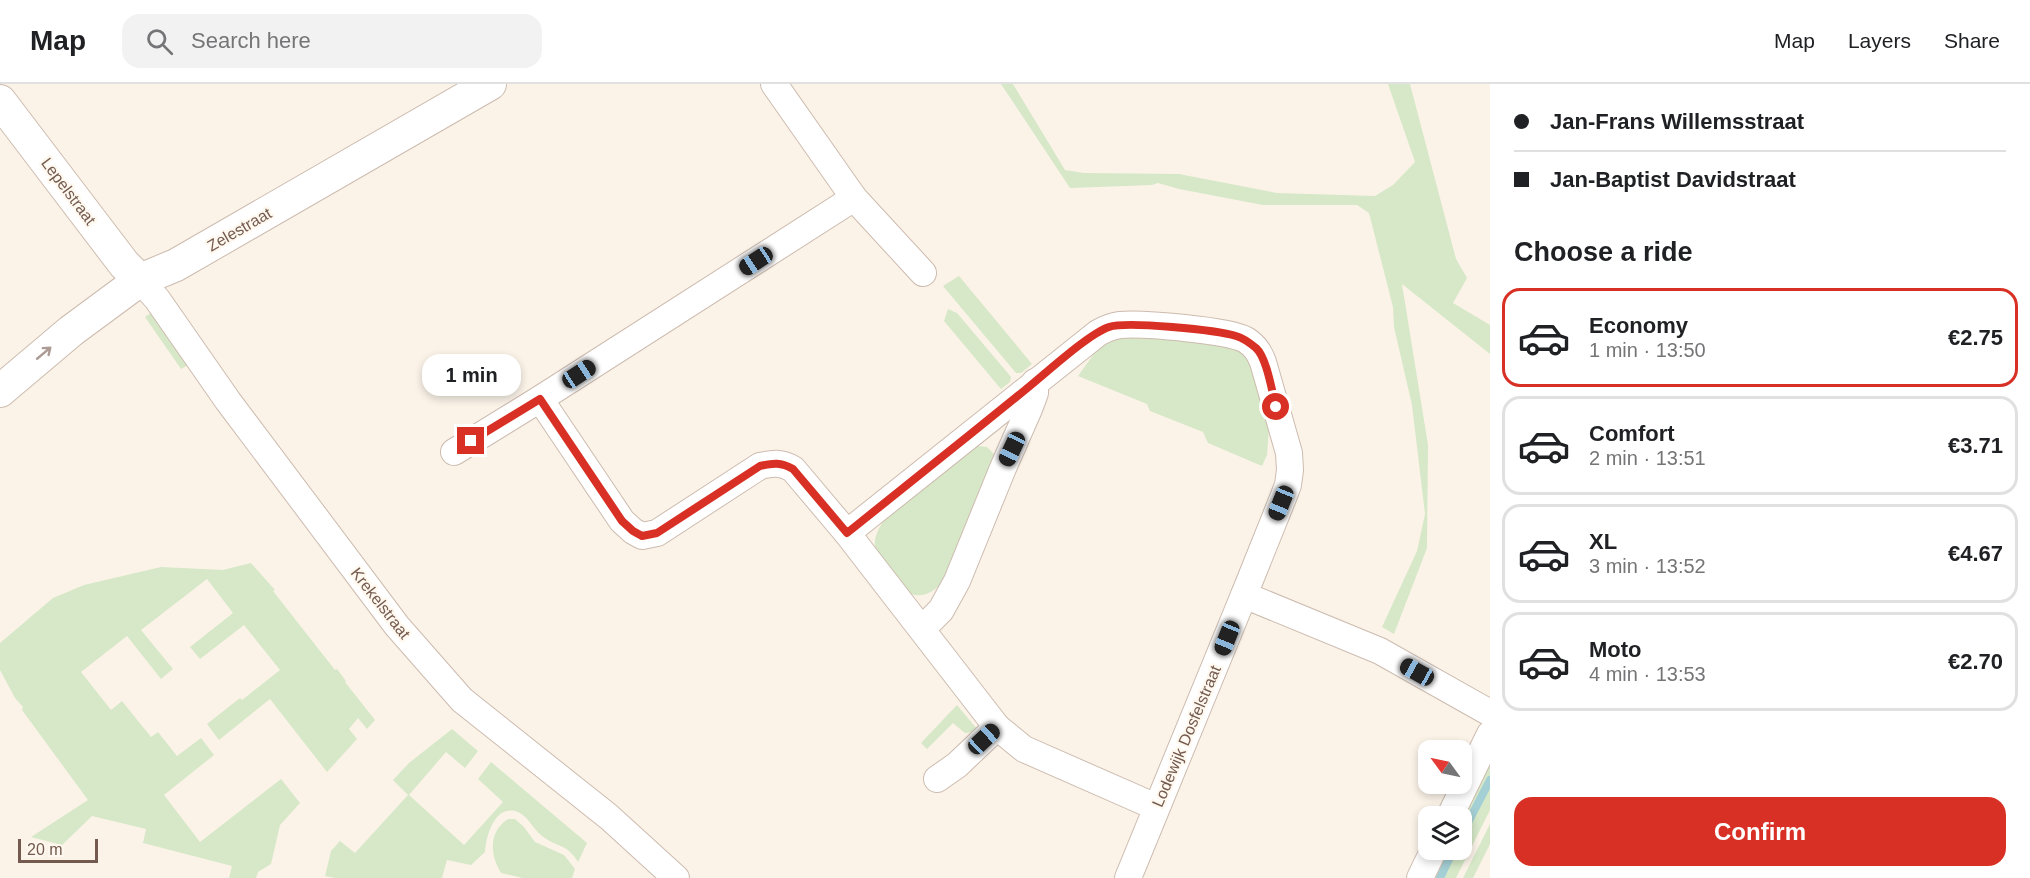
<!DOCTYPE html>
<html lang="en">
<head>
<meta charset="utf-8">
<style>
	:root { --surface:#fff; --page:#f2f2f2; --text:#202124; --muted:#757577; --line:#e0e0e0; --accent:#d93025 }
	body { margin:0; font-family:Helvetica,sans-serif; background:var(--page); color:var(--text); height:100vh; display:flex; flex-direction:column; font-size:22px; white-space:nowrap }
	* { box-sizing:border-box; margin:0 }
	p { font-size:20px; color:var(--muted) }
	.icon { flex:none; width:33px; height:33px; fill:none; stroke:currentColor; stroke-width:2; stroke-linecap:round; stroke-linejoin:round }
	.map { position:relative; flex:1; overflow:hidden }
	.side { display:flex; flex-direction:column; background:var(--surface); width:540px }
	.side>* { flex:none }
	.guide { display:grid; align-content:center; height:132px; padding:0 24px; background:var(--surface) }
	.needle { width:39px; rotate:303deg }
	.fabs { position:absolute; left:1418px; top:656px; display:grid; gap:12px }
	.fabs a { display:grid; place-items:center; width:54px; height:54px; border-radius:12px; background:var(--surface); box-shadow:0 3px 9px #0003; font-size:30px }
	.scale { position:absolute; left:18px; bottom:15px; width:80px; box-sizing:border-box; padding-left:6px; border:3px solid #745a4e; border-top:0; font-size:16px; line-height:21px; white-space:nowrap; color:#745a4e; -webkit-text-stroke:4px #fef8ef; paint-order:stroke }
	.end { position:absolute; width:27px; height:27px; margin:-14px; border:8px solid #d93025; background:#fff; box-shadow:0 0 0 3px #fff }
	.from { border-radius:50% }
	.bubble { position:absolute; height:42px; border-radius:18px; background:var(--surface); box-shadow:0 3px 9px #0003; font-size:20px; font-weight:600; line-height:42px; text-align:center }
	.car { position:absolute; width:18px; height:36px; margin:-18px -9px; border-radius:8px; box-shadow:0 0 4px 2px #0007; background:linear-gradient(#222 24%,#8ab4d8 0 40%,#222 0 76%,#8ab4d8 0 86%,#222 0) }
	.guide b { display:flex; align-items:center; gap:21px; height:57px; font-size:22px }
	.guide b+b { border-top:2px solid var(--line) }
	.guide i { width:15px; height:15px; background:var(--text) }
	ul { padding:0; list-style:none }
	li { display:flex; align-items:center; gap:18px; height:99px; margin:0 12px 9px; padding:0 12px; border:3px solid var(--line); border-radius:18px }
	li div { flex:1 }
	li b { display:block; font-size:22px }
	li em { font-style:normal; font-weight:600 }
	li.current { border-color:var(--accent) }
	li>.icon { width:54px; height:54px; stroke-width:1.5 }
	h2 { padding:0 24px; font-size:27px; line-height:72px }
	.action { display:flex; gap:12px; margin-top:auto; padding:12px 24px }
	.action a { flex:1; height:69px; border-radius:18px; background:var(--accent); color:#fff; font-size:24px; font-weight:600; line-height:69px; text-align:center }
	header { display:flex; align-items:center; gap:36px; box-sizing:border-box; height:84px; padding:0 30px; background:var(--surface); border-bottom:2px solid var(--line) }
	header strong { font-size:28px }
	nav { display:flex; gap:33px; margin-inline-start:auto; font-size:21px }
	.search { width:420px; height:54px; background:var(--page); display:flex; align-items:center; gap:15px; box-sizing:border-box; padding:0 21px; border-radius:18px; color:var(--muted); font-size:22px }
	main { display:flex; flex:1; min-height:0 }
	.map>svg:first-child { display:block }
</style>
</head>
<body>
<header>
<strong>Map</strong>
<div class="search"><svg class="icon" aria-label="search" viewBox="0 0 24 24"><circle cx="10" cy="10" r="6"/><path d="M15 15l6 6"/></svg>Search here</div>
<nav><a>Map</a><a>Layers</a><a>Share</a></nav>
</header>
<main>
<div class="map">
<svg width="1490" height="794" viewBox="0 0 1490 794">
	<rect width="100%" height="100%" fill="#fbf3e8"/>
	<g fill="#d6e8c7">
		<path d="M1001 0H1013L1065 86 1084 89 1179 90 1277 109 1375 112 1393 101 1415 78 1388 0H1410L1456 175 1467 194 1453 219 1490 241V270L1402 200 1428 361 1427 464 1394 550 1382 543 1417 467 1425 430 1412 321 1394 243 1393 223 1369 129 1357 121H1263L1179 105 1158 99 1152 101 1070 104Z"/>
		<path d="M959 192 1032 280 1021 289H1016L943 202Z"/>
		<path d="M948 225 957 229 1011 293 1010 298 1001 305 944 237Z"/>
		<path d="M152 228 188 281 181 285 145 233Z"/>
		<path d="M1122 252 1219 258 1235 262 1250 276 1269 344 1267 371 1262 382 1208 359 1203 348 1150 327 1147 320 1078 292 1101 260Z"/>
		<path d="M977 362 987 363 994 370 992 379 947 492C938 506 921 519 904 506 900 503 896 496 892 492 875 471 867 460 885 435L967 367Z"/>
		<path d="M251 479 275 506 273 507 335 586 337 585 346 597 345 598 375 636 367 645 358 634 349 645 357 655 327 688 270 615 219 656 207 640 240 614 242 616 280 586 244 541 200 575 190 563 233 529 207 495 141 546 173 585 161 595 127 552 81 588 111 626 122 617 151 653 158 648 177 672 201 654 214 671 164 711 200 758 281 695 300 719 280 741 271 780 258 788 256 794H229L232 782 143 759 146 745 92 732 62 761 31 753 88 716 22 626 23 623 15 614 0 586V559L53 514 84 501 161 483 223 486Z"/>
		<path d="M957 621 977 645 973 648 965 649 953 639 927 665 921 659Z"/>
		<path d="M452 645 478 667 465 684 446 668 409 711 464 761 503 718 478 695 491 678 587 759 578 778C566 758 556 764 541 751 533 745 528 732 518 728 495 719 486 752 485 768L471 781 447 776 442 794H335L325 792 331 767 340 757 355 769 408 711 393 696 409 679Z"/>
		<path d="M1490 677V726L1456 794H1432L1446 765H1461V734Z"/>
		<path d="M508 735H515L524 743 535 758 564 771 575 785 572 794H523L501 789C490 771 488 748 508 735Z"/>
		<path d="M1490 740V760L1473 794H1463Z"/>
	</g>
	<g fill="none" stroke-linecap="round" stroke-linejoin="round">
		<g stroke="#a4cfd5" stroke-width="8">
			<path d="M1461 752 1490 696"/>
			<path d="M1440 794 1454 765"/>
		</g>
		<defs>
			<g id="minor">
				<path d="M774 0 854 114 923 189"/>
				<path d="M140 196 157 215 228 317 397 542 462 616 609 733 676 794"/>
				<path d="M540 315 622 437 633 447 642 452 657 449 760 382C773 379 781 378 793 385L847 449 997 643 1024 665 1156 723"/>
				<path d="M454 368 540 315 854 114"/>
				<path d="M847 449 1098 249C1105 245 1112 242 1120 241 1142 239 1228 246 1246 256 1255 262 1259 268 1263 278L1289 369 1290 386 1288 401 1281 419 1244 511 1380 567 1490 629"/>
				<path d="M923 544 941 526 957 497 1003 384 1029 325 1035 309V298"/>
				<path d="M937 695 957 681 997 643"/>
				<path d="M1450 732 1490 650"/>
				<path d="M1128 794 1244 511"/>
				<path d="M1420 794 1434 765"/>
			</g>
			<g id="tertiary">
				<path d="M0 17 124 180 140 196"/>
				<path d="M0 307 71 247 140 196 176 181 490 0"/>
			</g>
		</defs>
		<use href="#minor" stroke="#cdbbaf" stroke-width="28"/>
		<use href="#tertiary" stroke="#cdbbaf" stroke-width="34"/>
		<use href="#minor" stroke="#fff" stroke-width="26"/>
		<use href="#tertiary" stroke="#fff" stroke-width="32"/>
	</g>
	<defs><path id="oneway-shaft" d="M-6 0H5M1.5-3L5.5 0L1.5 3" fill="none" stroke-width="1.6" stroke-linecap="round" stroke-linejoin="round" transform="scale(1.5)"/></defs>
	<use stroke="#ac9c95" href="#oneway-shaft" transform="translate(44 269) rotate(-40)"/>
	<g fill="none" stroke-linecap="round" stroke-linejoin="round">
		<path stroke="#d93025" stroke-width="8" d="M471 357 540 315 622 437 633 447 642 452 657 449 760 382C773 379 781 378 793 385L847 449C907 401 966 354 1025 306 1044 291 1088 250 1109 243 1127 237 1217 246 1236 252 1243 254 1250 259 1256 264 1267 274 1272 308 1276 323"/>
	</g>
	<g text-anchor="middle" stroke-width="4.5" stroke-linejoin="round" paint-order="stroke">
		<g font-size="16" fill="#745a4e" stroke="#fef8ef">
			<text transform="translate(69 107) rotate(53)" y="6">Lepelstraat</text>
			<text transform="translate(239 145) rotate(-30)" y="6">Zelestraat</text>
			<text transform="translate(381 519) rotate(52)" y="6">Krekelstraat</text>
			<text transform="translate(1186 652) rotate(-67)" y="6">Lodewijk Dosfelstraat</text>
		</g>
	</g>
</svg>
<div class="fabs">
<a><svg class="needle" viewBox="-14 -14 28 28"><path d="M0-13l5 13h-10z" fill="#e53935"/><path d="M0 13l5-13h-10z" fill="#757577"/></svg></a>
<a><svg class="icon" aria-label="layers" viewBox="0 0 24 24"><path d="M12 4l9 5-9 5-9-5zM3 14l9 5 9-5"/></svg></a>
</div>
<div class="scale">20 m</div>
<i class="end from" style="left:1276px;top:323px"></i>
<i class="end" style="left:471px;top:357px"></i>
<div class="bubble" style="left:422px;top:270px;width:99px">1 min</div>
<i class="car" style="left:756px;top:177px;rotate:237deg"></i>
<i class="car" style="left:579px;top:290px;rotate:57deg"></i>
<i class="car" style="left:1012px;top:365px;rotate:205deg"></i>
<i class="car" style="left:1281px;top:419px;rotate:202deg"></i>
<i class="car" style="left:1227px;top:554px;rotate:202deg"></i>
<i class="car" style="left:1417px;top:588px;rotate:299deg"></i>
<i class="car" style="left:984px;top:655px;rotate:47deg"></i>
</div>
<section class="side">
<div class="guide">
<b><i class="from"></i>Jan-Frans Willemsstraat</b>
<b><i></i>Jan-Baptist Davidstraat</b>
</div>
<h2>Choose a ride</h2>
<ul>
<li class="current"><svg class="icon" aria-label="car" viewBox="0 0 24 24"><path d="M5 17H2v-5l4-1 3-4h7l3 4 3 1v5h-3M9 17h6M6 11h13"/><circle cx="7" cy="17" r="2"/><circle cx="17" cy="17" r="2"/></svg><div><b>Economy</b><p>1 min · 13:50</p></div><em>€2.75</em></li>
<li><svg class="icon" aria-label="car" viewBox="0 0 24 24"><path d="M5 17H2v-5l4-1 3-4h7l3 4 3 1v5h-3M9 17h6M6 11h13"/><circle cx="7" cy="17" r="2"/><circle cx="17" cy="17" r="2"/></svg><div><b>Comfort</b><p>2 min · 13:51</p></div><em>€3.71</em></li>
<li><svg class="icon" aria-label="car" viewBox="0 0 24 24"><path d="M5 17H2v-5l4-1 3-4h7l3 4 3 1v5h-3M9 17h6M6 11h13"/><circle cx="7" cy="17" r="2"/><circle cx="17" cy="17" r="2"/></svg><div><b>XL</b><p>3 min · 13:52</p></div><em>€4.67</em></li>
<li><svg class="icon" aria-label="car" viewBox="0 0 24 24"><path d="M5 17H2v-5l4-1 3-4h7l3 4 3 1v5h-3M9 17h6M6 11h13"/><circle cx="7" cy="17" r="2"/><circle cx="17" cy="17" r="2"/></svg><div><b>Moto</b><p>4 min · 13:53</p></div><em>€2.70</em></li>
</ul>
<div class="action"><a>Confirm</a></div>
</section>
</main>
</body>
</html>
